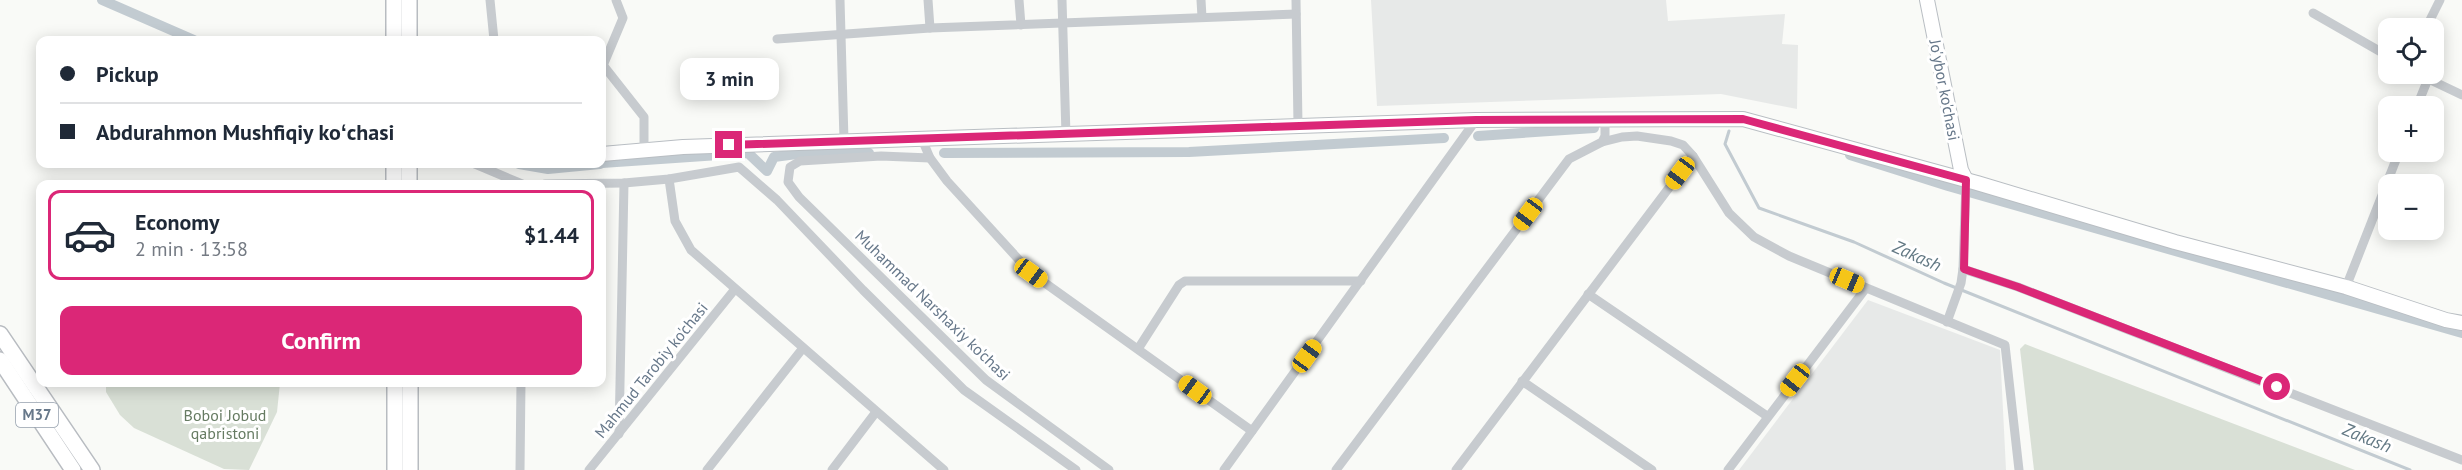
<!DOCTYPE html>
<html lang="en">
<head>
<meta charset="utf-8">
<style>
	:root { --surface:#fff; --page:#f2f2f3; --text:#1f2937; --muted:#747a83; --line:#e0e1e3; --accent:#db2777 }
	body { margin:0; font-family:"PT Sans",sans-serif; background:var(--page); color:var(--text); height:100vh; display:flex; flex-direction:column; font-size:22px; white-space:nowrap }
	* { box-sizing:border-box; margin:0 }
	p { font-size:20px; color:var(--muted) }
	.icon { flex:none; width:33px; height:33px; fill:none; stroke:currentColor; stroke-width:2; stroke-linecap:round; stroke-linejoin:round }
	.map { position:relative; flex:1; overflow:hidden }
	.drawer { position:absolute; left:36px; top:180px; width:570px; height:207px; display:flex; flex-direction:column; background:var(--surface); border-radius:12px; box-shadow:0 3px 15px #0003 }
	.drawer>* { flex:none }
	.guide { position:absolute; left:36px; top:36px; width:570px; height:132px; border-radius:12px; box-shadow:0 3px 15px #0003; display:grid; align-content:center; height:132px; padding:0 24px; background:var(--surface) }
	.tools { position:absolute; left:2378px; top:18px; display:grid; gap:12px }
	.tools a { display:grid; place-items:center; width:66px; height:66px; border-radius:12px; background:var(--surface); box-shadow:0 3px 15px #0003; font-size:30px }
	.end { position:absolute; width:27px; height:27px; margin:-14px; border:8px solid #db2777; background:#fff; box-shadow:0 0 0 3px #fff }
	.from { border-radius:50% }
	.bubble { position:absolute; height:42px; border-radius:12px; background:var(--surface); box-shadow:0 3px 15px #0003; font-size:20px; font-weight:600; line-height:42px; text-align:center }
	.car { position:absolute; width:18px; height:36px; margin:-18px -9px; border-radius:8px; box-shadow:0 0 4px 2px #0007; background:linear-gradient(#f5c518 24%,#345 0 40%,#f5c518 0 76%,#345 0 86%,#f5c518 0) }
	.guide b { display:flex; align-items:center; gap:21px; height:57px; font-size:22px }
	.guide b+b { border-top:2px solid var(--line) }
	.guide i { width:15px; height:15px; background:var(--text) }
	ul { padding:10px 0 0; list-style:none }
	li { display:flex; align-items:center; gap:18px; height:90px; margin:0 12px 9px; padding:0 12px; border:3px solid transparent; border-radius:12px }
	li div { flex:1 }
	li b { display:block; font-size:22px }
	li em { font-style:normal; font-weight:600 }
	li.current { border-color:var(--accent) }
	li>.icon { width:54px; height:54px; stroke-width:1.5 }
	.cta { display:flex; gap:12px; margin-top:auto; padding:12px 24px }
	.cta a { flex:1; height:69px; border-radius:12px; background:var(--accent); color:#fff; font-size:24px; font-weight:600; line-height:69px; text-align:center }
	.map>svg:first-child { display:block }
</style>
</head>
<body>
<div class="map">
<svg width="2462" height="470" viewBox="0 0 2462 470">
	<rect width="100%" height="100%" fill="#f9faf7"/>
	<g fill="#e7e9e8">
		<path d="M1371 0H1666L1668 21 1785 14 1782 44 1798 45 1797 109 1721 94 1377 106Z"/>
		<path d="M1868 300 2000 350 2006 470H1739Z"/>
	</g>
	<g fill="#d9e0d6">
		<path d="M2025 344 2355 470H2034L2020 349Z"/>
		<path d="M106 383V382L280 383 277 412 249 470 224 469 134 428 120 415 106 392Z"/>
	</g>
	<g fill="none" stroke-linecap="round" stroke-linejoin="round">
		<path stroke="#c2cbd1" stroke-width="3" d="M1729 131 1725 144 1759 208 1854 242 1944 283 2410 470"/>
		<g stroke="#c2cbd1" stroke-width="10">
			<path d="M102 0 194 40"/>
			<path d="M1478 136 1594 128"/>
			<path d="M944 153 1189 152 1444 138"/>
			<path d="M1850 155 1948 186 2462 333"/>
			<path d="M602 163 748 153 767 171 774 157 804 153H869"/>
			<path d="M519 164 548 169 600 164"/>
		</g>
		<defs>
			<g id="secondary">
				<path d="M1927 0 1961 170 1966 180"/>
				<path d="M602 154 683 147 1476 120 1743 119 1977 183 2175 242 2346 287 2446 320 2462 323"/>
			</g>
			<g id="primary">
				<path d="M394 0V40"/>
				<path d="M409 0V40"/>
				<path d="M394 164V184"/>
				<path d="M409 164V184"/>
				<path d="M0 334 92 470"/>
				<path d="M0 360 73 470"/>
				<path d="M395 382V470"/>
				<path d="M410 382V470"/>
			</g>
		</defs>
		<use href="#secondary" stroke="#b9bec3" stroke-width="16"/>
		<use href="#primary" stroke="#b8bcc1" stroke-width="18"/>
		<g stroke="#c7cbcf" stroke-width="9">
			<path d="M490 0 494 40"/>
			<path d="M840 0 844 140"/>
			<path d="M928 0 930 28"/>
			<path d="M1019 0 1021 25"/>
			<path d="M1062 0 1066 135"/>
			<path d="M1201 0 1202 17"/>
			<path d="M1296 0 1298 125"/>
			<path d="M2313 13 2388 56"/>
			<path d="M2426 28 2440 0"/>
			<path d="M777 39 930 28 1296 14"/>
			<path d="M603 65 644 117V150"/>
			<path d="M602 68 623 18 616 0"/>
			<path d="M2418 74 2462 95"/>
			<path d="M2417 106 2428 79"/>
			<path d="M921 137 930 158 947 181 1031 273 1252 431"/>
			<path d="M1602 142 1622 137 1637 136 1671 141 1683 145 1693 156 1729 213 1754 237 1789 256 2005 345 2019 470"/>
			<path d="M930 158 881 156 800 161 790 167 788 182 799 197 986 380 1109 470"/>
			<path d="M475 164 522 184"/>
			<path d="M669 179 675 221 691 250 944 470"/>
			<path d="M545 184 624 183 669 179 739 167 777 200 863 290 964 390 1076 470"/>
			<path d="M1963 269 2018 287 2462 460"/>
			<path d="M2346 287 2399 152"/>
			<path d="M1588 294 1767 416"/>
			<path d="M1947 322 1961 283 1963 269 1966 180"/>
			<path d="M1138 349 1179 285 1185 281H1361"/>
			<path d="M1522 381 1652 470"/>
			<path d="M619 434 624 183"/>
			<path d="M520 470 521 382"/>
			<path d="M589 470 735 289"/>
			<path d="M707 470 803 348"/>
			<path d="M832 470 876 412"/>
			<path d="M1224 470 1476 120"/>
			<path d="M1336 470 1569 159 1602 142 1605 136V119"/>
			<path d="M1456 470 1693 156"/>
			<path d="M1728 470 1866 288"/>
		</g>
		<use href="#secondary" stroke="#fff" stroke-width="14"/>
		<use href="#primary" stroke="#fff" stroke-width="15"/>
	</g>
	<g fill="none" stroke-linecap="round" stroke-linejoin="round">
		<path stroke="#db2777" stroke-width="8" d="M729 145 1476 120 1743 119 1966 180 1964 269 2018 287 2277 387"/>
	</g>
	<g text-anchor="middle" stroke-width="6" stroke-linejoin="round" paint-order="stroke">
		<rect fill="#fff" stroke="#95a0ad" stroke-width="1.5" x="16" y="403" width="42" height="24" rx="4.5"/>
		<g font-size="15" font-weight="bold" fill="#67788a">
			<text x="37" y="420">M37</text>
		</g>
		<g font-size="16" fill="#67788a" stroke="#fff">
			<text transform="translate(1945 90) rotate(79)" y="6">Jo'ybor ko'chasi</text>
			<text transform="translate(933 305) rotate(44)" y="6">Muhammad Narshaxiy ko'chasi</text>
			<text transform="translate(651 370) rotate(-51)" y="6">Mahmud Tarobiy ko'chasi</text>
		</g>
		<g font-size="16" fill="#667b62" stroke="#fff">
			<text x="225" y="421">Boboi Jobud<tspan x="225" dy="18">qabristoni</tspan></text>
		</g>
		<g font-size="18" font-style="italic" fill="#637984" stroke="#fff">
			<text transform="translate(1917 256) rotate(24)" y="6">Zakash</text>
			<text transform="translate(2367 438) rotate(22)" y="6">Zakash</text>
		</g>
	</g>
</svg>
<div class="tools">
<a><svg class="icon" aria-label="locate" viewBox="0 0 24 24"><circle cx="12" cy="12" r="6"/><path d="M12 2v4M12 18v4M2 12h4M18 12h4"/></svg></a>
<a>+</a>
<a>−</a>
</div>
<i class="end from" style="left:2277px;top:387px"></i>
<i class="end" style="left:729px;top:145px"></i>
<div class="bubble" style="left:680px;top:58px;width:99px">3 min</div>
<i class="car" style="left:1680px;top:173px;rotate:217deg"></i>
<i class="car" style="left:1528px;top:214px;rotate:217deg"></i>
<i class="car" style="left:1031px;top:273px;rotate:126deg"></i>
<i class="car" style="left:1847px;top:280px;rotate:113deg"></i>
<i class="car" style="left:1307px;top:356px;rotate:36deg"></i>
<i class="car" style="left:1795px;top:380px;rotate:218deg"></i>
<i class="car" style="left:1195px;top:390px;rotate:306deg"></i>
<div class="guide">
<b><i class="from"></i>Pickup</b>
<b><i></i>Abdurahmon Mushfiqiy koʻchasi</b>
</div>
<section class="drawer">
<ul>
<li class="current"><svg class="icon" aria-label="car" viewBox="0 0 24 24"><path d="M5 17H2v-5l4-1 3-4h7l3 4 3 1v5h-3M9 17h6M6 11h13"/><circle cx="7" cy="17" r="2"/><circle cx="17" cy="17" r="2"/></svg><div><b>Economy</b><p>2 min · 13:58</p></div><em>$1.44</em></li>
</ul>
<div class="cta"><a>Confirm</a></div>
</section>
</div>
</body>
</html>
